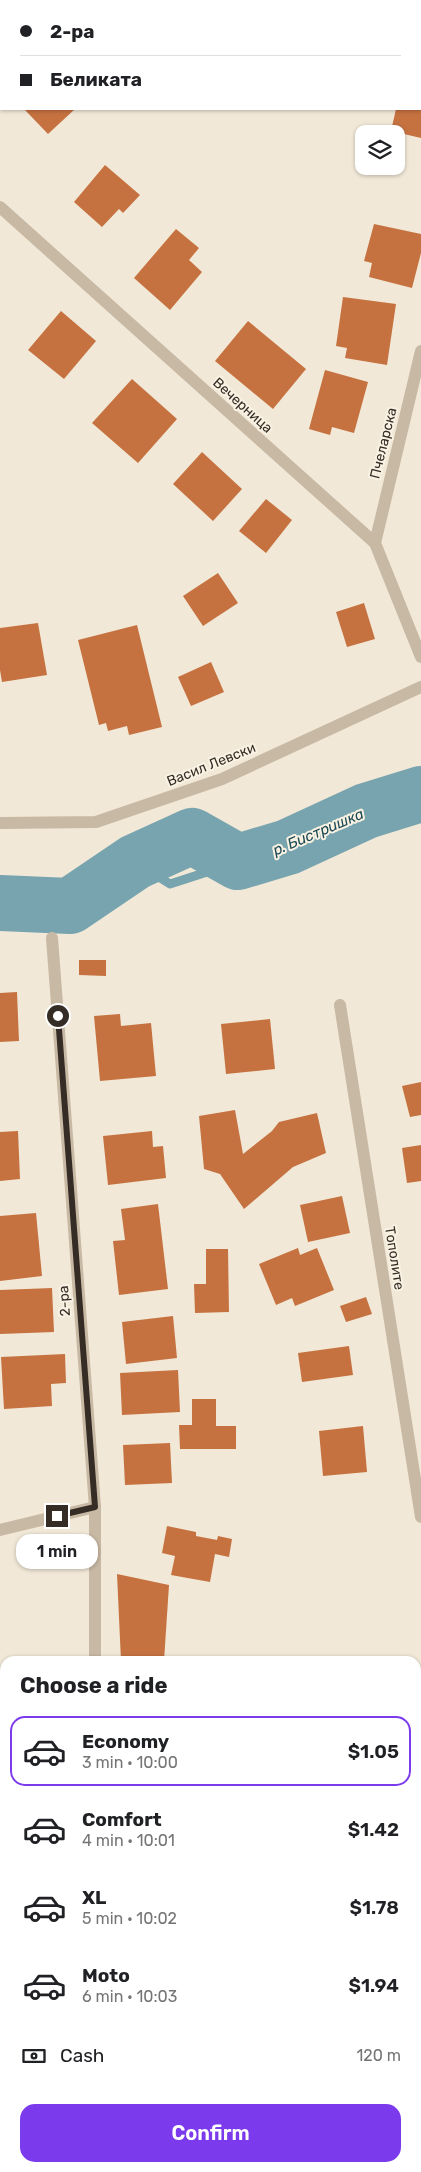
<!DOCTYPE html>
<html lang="en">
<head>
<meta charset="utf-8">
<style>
	:root { --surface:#fff; --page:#f2f2f2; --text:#202124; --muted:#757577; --line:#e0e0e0; --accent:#7c3aed }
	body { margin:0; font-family:Rubik,sans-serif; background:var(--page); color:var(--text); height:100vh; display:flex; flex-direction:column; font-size:19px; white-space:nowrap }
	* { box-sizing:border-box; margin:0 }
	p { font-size:16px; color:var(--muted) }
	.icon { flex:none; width:28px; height:28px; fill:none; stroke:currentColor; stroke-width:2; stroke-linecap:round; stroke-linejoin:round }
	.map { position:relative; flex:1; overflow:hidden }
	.panel { position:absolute; left:0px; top:1656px; width:421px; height:516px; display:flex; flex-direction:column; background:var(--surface); border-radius:15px 15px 0 0; box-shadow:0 1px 4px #0004 }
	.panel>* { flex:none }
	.hud { position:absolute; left:0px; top:0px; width:421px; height:110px; box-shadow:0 1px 4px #0004; display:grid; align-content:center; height:110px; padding:0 20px; background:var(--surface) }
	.fabs { position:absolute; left:355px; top:125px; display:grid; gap:10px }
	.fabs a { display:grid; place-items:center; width:50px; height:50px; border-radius:10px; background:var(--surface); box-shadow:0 1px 4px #0004; font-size:25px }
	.end { position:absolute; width:22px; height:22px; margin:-11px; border:6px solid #342c25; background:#fff; box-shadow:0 0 0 2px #fff }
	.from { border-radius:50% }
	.bubble { position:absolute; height:35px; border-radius:15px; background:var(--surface); box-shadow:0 1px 4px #0004; font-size:16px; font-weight:600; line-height:35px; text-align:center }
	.hud b { display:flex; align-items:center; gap:18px; height:48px; font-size:19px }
	.hud b+b { border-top:1px solid var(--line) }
	.hud i { width:12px; height:12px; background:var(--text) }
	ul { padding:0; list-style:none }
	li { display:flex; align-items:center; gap:15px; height:70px; margin:0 10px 8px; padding:0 10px; border:2px solid transparent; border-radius:15px }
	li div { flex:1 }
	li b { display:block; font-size:19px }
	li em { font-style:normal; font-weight:600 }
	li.active { border-color:var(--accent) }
	li>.icon { width:45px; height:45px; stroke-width:1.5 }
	h2 { padding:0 20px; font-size:22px; line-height:60px }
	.pay { display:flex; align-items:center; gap:12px; height:55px; padding:0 20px; font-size:19px }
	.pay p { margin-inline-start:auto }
	.button { display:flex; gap:10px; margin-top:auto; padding:10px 20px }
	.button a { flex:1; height:58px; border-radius:15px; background:var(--accent); color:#fff; font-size:20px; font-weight:600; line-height:58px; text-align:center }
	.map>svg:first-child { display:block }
</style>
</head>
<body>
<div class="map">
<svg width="421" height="2172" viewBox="0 0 421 2172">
	<rect width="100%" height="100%" fill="#f1e8d7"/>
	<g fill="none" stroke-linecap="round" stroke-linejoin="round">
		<path stroke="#77a4ae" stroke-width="9" d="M135 862 170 884 238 862"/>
		<path stroke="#77a4ae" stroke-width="56" d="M0 903 70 906 135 862 192 836 238 862 288 847 366 811 421 794"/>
	</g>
	<g fill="#c67240">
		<path d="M26 109H75L48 134 25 110Z"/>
		<path d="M396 109H421V138L391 131Z"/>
		<path d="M105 165 140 195 123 213 119 209 102 227 74 202Z"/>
		<path d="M374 224 421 234V253L412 288 369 277 372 263 364 261Z"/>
		<path d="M176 229 199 248 189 260 202 272 170 310 134 278Z"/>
		<path d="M343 297 396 304 387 365 345 358 347 348 336 346Z"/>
		<path d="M61 311 96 341 64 379 28 350Z"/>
		<path d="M248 321 306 369 273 409 215 361Z"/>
		<path d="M325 370 368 382 354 433 332 427 330 435 309 429Z"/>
		<path d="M132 379 177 419 138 463 92 423Z"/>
		<path d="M202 452 242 489 213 521 173 484Z"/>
		<path d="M266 499 292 520 266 553 239 531Z"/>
		<path d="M218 573 238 603 203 626 183 596Z"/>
		<path d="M364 603 375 639 347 647 336 612Z"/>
		<path d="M38 623 47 675 2 682 0 670V628Z"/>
		<path d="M137 625 162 727 129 735 127 726 108 731 106 723 99 725 78 640Z"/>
		<path d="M211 662 224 692 191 706 178 677Z"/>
		<path d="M79 960H106V976L79 975Z"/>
		<path d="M17 992 19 1041 0 1042V993Z"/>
		<path d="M120 1014 121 1026 151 1023 156 1076 100 1081 94 1016Z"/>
		<path d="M270 1019 275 1069 226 1074 221 1024Z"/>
		<path d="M421 1082V1115L410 1117 402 1086Z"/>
		<path d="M235 1110 243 1154 272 1131 279 1122 317 1113 326 1153 293 1167 244 1209 220 1174 204 1169 199 1116Z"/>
		<path d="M18 1131 20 1179 0 1181V1132Z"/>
		<path d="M152 1131 153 1147 163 1146 166 1178 108 1185 103 1136Z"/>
		<path d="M421 1145V1181L407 1183 402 1148Z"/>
		<path d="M342 1196 350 1233 308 1242 300 1205Z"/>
		<path d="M158 1204 168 1289 119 1295 113 1241 125 1240 121 1209Z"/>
		<path d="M36 1213 42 1276 0 1281V1216Z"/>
		<path d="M298 1248 300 1255 317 1248 334 1290 295 1306 292 1298 276 1305 259 1264Z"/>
		<path d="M206 1249H228L229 1312 195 1313 194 1284H206Z"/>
		<path d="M52 1288 54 1332 0 1334V1290Z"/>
		<path d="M366 1297 372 1314 346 1322 340 1306Z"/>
		<path d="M173 1316 177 1358 126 1364 122 1322Z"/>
		<path d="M349 1346 353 1375 302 1382 298 1353Z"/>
		<path d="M65 1354 66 1383 51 1384 52 1406 4 1409 1 1357Z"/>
		<path d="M178 1370 180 1412 122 1415 120 1373Z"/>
		<path d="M192 1399H216V1426H236V1449H180L179 1425H192Z"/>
		<path d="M363 1426 367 1472 323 1476 319 1431Z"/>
		<path d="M170 1443 172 1483 125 1485 123 1445Z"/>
		<path d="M167 1526 196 1532V1536L217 1540 218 1536 232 1539 229 1557 215 1554 210 1582 171 1575 175 1556 162 1553Z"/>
		<path d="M117 1574 169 1585 164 1661H121Z"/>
		<path d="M2 1717 5 1720V1776L0 1772V1720Z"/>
		<path d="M416 1790 421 1794V1836L416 1841Z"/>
		<path d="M5 2109V2136L0 2128V2112Z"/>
		<path d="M30 2168H70L62 2172H22Z"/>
		<path d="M93 2168H98L100 2172H84Z"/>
		<path d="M262 2168H273L275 2172H253Z"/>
	</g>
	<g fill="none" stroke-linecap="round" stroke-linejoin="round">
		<path stroke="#b4a38e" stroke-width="3" stroke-dasharray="2.5 2.5" stroke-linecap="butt" d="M0 1951 5 1946"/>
		<g stroke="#c8b9a4" stroke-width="12">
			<path d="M92 1 94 0"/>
			<path d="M0 90 1 88"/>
			<path d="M0 207 375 543 421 657"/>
			<path d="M375 543 421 351"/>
			<path d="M0 823 96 822 222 779 421 687"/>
			<path d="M52 938 95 1507V1661"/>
			<path d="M340 1005 421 1517"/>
			<path d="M0 1530 95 1507"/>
			<path d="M416 1690 421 1686"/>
			<path d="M0 1910 5 1898"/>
			<path d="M0 2001 5 1999"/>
			<path d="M416 2161 421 2158"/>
			<path d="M0 2168 3 2172"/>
			<path d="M313 2168 316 2172"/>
			<path d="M394 2172 402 2168"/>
		</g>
	</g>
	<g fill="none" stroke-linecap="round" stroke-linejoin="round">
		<path stroke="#342c25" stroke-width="6" d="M57 1516 95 1507 58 1016"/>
	</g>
	<g text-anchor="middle" stroke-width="4" stroke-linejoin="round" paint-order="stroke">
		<g font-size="14" fill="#342c25" stroke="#f9f2e3">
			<text transform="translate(243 405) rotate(42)" y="5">Вечерница</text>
			<text transform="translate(383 443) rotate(-76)" y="5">Пчеларска</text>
			<text transform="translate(211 764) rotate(-22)" y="5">Васил Левски</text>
			<text transform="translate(395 1258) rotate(81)" y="5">Тополите</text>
			<text transform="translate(64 1301) rotate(-94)" y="5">2-ра</text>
		</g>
		<g font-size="15" font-style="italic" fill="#1b4955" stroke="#f9f2e3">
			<text transform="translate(318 832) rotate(-23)" y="5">р. Бистришка</text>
		</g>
	</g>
</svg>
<div class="fabs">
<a><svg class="icon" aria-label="layers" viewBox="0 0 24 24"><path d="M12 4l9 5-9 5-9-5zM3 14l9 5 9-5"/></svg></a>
</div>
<i class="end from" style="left:58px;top:1016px"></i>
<i class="end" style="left:57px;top:1516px"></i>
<div class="bubble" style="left:16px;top:1534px;width:82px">1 min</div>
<div class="hud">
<b><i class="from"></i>2-ра</b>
<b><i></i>Беликата</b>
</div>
<section class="panel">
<h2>Choose a ride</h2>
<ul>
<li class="active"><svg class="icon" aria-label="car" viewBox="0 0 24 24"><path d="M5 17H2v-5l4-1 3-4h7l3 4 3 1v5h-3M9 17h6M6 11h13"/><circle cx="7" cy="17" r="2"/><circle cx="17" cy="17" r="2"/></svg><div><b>Economy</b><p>3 min · 10:00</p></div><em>$1.05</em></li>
<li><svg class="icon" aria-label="car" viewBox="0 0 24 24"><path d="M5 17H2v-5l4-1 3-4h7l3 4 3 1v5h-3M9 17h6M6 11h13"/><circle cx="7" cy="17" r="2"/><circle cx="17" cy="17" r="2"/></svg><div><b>Comfort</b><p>4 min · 10:01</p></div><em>$1.42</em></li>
<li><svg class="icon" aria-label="car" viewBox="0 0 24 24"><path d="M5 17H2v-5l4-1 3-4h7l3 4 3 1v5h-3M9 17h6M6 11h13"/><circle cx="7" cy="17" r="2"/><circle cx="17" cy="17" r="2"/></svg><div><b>XL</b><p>5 min · 10:02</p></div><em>$1.78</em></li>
<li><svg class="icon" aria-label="car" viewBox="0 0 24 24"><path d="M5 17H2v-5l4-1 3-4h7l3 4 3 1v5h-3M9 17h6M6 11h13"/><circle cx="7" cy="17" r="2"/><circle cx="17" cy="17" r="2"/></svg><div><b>Moto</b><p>6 min · 10:03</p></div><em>$1.94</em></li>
</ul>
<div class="pay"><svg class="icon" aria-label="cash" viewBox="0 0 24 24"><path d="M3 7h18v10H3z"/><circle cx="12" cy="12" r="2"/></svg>Cash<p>120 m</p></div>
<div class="button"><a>Confirm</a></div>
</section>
</div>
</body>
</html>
